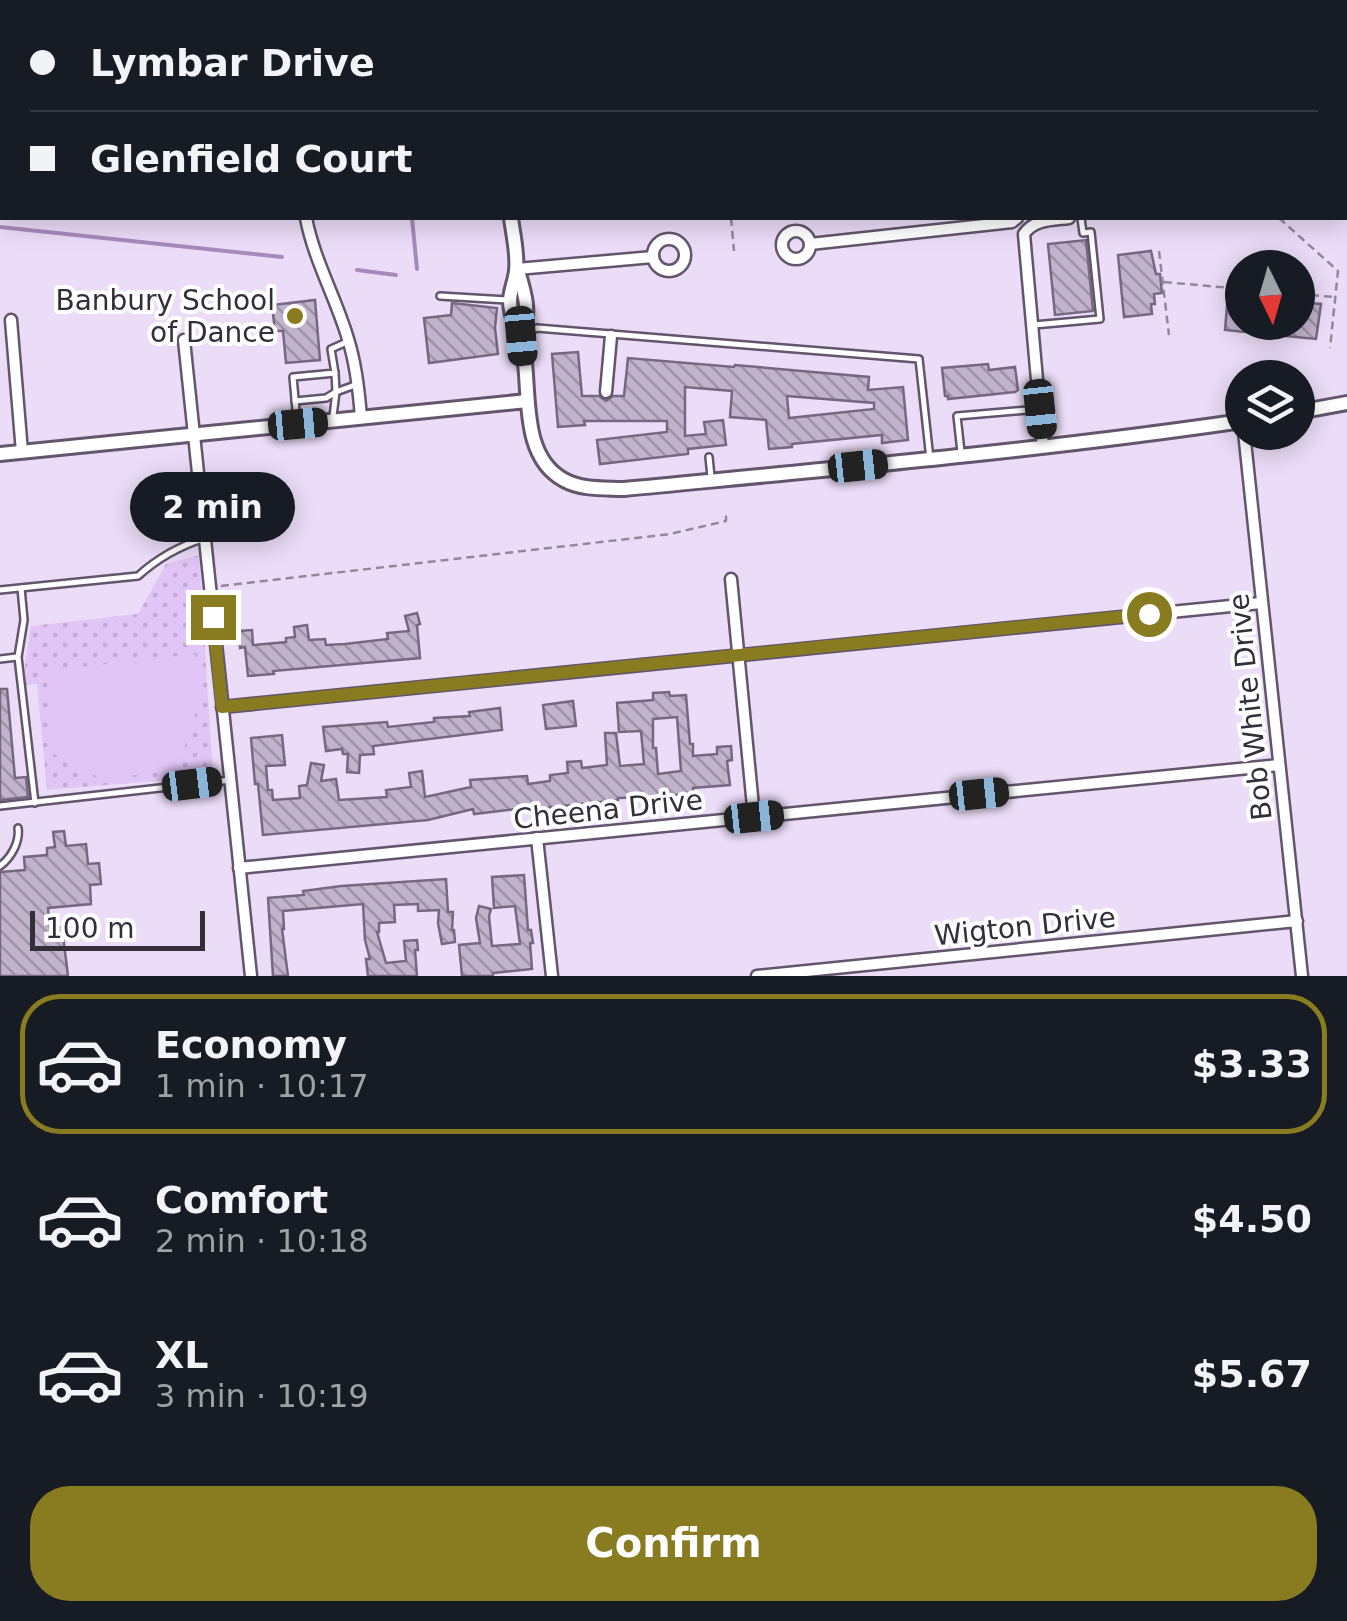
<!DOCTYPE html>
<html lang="en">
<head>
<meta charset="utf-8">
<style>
	:root { --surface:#171b24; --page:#20242c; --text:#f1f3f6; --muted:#9ea1a6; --line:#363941; --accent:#887b20 }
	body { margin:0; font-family:"DejaVu Sans",sans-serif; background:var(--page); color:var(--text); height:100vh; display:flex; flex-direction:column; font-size:38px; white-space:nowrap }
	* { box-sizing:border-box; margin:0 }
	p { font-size:32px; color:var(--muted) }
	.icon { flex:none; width:55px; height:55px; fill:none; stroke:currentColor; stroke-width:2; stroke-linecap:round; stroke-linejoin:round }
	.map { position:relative; height:976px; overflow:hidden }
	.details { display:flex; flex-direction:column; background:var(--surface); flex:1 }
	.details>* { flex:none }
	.top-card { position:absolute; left:0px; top:0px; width:1348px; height:220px; box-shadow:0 5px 25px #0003; display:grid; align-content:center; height:220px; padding:0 30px; background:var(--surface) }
	.needle { width:65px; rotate:175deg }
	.tools { position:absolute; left:1225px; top:250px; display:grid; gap:20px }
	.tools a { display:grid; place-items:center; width:90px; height:90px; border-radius:50%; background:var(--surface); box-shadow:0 5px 25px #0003; font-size:50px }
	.scale { position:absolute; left:30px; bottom:25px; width:175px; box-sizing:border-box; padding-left:10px; border:5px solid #342e38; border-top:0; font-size:28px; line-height:35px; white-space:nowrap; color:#342e38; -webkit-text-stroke:8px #fff; paint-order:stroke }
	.end { position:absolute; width:45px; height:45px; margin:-22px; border:12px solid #887b20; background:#fff; box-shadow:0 0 0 5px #fff }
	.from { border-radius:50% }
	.bubble { position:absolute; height:70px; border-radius:35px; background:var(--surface); box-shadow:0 5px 25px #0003; font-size:32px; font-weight:800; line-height:70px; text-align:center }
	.car { position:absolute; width:30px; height:60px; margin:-30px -15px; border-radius:12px; box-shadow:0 0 8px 2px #0007; background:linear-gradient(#222 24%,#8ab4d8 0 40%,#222 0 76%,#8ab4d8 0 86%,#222 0) }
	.top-card b { display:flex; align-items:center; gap:35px; height:95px; font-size:38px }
	.top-card b+b { border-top:2px solid var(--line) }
	.top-card i { width:25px; height:25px; background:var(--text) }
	ul { padding:18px 0 0; list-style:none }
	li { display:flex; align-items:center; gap:30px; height:140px; margin:0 20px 15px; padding:0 10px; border:5px solid transparent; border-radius:40px }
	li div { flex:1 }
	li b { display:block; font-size:38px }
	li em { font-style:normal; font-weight:800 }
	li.on { border-color:var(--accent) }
	li>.icon { width:90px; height:90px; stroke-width:1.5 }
	.action { display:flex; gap:20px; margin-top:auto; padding:20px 30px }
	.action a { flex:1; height:115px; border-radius:40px; background:var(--accent); color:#fff; font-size:40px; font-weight:800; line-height:115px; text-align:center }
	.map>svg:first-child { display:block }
</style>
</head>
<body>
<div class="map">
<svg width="1347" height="976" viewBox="0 0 1347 976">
	<defs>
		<pattern id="grass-dots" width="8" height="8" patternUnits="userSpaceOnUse" patternTransform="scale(2.5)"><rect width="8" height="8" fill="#e1c5f7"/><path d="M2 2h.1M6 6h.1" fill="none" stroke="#c2aad4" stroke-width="1.8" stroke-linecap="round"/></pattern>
		<pattern id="building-back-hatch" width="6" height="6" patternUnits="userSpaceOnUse" patternTransform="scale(2.5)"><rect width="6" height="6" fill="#c2b3cd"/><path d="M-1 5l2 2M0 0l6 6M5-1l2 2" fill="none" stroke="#9e92a7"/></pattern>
	</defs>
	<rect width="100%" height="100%" fill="#ebdcf7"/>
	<path fill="url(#grass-dots)" d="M199 555 213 776 47 790 37 684 26 685 25 665 31 626 138 614 166 564Z"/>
	<path fill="#e1c5f7" d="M195 654 200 700 177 770 102 779 52 753 47 679 54 670Z"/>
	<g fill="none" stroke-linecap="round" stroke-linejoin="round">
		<g stroke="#a889be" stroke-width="4">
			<path d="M390 0V2"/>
			<path d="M412 218 417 269"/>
			<path d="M0 227 282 257"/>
			<path d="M357 270 396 275"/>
		</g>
	</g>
	<g fill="url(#building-back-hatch)" stroke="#756880" stroke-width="2.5" fill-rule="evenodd">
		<path d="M1086 240 1093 311 1055 315 1048 244Z"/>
		<path d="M1151 251 1156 274H1160L1162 293 1154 294 1155 304H1151L1152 314 1124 317 1118 255Z"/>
		<path d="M1228 295 1242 297V323L1298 328V302L1321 304 1316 339 1225 330Z"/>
		<path d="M315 300 320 360 286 363 283 331H275L272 305Z"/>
		<path d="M452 303 497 308 495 328 498 354 429 363 424 318 451 315Z"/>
		<path d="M578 352 582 396H599L606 401 613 396H624L628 358 734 367 735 365 869 377 868 390 903 387 908 440 882 443V435L792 444V447L769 449 766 420 730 417 732 391 685 387V436L706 434 704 422 723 420 726 445 688 449V454L600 464 597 440 667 432V421H584L585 425 558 427 552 354ZM787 396 874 403V409L789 418Z"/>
		<path d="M988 364 989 370 1015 367 1018 390 1015 392 948 399V396H945L942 368Z"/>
		<path d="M417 613 420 624 417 625 420 658 273 671 274 674 248 676 245 647 240 648 239 631 252 630 253 645 286 642V638L295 637 294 627 307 625 309 640 325 639 326 645 345 644 388 639 387 633 409 631 405 616Z"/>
		<path d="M0 689H7L15 778 26 777 28 797 0 800Z"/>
		<path d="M669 692 670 696 686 695 690 744H693V756L717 754V747L731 746 732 760 727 761 730 785 693 788V793L657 797 618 798V800L516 811V809L474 814 473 809 428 820 263 835 258 784H255L251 738 282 735 285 765 266 766 268 790H272L273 800 300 798 299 786 307 785 311 763 324 765 321 781 336 779 339 800 387 797 386 790 411 787 409 773 422 771 425 797 471 787 470 780 527 776 528 784 550 781V775L568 773 567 762 581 761 582 768 607 765 605 733H616L620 766 644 764 641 731 619 732 617 703 653 700V693ZM677 717 681 771 658 774 656 748H653V719Z"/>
		<path d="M573 701 576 726 546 729 543 705Z"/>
		<path d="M500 708 502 730 373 746 374 754 360 755 359 773 347 772 348 754H343L342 749 326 751 323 727 387 722 388 727 434 722V718L470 716 469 712Z"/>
		<path d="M64 831 66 846 86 844 88 864 99 863 101 884 90 885 91 904 48 908 50 928 62 927 68 976H0V872L25 870 24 857 47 855V848L55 847 53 832Z"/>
		<path d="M524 875 528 930H531L533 943H530L532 969 493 973V976H462L459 945 480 943 476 918 479 906 491 909 489 916 492 946 520 944 515 906 494 908 492 877Z"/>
		<path d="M446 879 448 912H453L452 930H454L455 942 442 944 438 923 439 910 418 911V904L394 905 395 922 379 923V932H377L386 963 406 961 404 941 417 940 418 950H415L417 976H368L366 959H370L365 940 363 904 283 911 284 929H282L288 976H273L268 898 304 895 303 891 341 886Z"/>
	</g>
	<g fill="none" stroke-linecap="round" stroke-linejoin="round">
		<defs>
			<g id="service">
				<path d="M440 296 507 300"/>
				<path d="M1034 325 1100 319 1091 232 1083 233 1081 218"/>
				<path d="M524 334 537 328 919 359 930 459"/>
				<path d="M335 373 336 392 355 385"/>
				<path d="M295 401 326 398 336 392 333 416"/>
				<path d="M297 421 293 377 335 373 331 349 349 341"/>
				<path d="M961 452 957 416 1039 409"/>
				<path d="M709 457 711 477"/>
				<path d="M21 588 24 620 18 657 35 803"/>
				<path d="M0 590 138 576C159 557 179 546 205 538"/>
				<path d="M0 659 17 657"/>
				<path d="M0 806 231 780"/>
				<path d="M0 866C11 858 20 842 18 828"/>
			</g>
			<g id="minor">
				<path d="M122 0V2"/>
				<path d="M280 0 281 2"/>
				<path d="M1000 0V2"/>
				<path d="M1345 24 1347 22"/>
				<path d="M0 121H2"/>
				<path d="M306 218C314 260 336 298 348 339 356 364 359 391 361 418"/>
				<circle cx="796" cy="245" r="14"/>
				<circle cx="669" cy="255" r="16"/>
				<path d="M810 244 1012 222 1017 218"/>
				<path d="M517 269 653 257"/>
				<path d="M11 320 22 452"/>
				<path d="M184 340 251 976"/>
				<path d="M606 392 611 336"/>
				<path d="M1244 432 1302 976"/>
				<path d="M1043 447 1024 234C1034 219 1053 220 1069 218"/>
				<path d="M731 579 754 817"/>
				<path d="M222 707 1261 603"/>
				<path d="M537 838 552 976"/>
				<path d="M239 868 1279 765"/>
				<path d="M757 976 1297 921"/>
			</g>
			<g id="tertiary">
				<path d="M490 0V2"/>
				<path d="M511 218C513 234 518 254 516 271 515 281 510 291 510 301 510 318 518 324 521 338 533 381 516 454 564 480 582 490 604 488 624 489 831 469 1037 451 1242 421"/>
				<path d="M518 271C525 294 531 313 521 336"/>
				<path d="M1298 412 1347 403"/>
				<path d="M0 454 527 401"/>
			</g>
		</defs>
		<use href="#service" stroke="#62556c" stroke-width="10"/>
		<use href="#minor" stroke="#62556c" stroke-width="15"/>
		<use href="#tertiary" stroke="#62556c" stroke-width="18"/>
		<g stroke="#93889b" stroke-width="2.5" stroke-dasharray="8 5" stroke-linecap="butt">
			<path d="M709 0V2"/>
			<path d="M731 218 734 251"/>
			<path d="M1279 218 1338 271 1330 348"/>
			<path d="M1159 251 1169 335"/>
			<path d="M1164 282 1242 289"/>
			<path d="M1298 294 1334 297"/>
			<path d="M221 586 670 534 726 521V514"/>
		</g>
		<use href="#service" stroke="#fff" stroke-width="5"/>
		<use href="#minor" stroke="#fff" stroke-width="10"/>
		<use href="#tertiary" stroke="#fff" stroke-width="12"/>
	</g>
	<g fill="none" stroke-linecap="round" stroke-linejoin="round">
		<path stroke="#887b20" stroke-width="12" d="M213 617 222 707 1149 614"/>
	</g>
	<circle fill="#887b20" stroke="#fff" stroke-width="4" cx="295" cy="316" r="10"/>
	<g text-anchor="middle" stroke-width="8" stroke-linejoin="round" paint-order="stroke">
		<g font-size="28" fill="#342e38" stroke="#fff" text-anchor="end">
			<text x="275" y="310">Banbury School<tspan x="275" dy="32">of Dance</tspan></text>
		</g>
		<g font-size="28" fill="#342e38" stroke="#fff">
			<text transform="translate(1250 707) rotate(-96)" y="10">Bob White Drive</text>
			<text transform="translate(608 809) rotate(-6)" y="10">Cheena Drive</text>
			<text transform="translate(1025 926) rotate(-6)" y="10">Wigton Drive</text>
		</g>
	</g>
</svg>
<div class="tools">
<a><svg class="needle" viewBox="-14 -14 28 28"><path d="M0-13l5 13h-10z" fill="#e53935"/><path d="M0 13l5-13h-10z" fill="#9ea1a6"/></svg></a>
<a><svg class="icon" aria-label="layers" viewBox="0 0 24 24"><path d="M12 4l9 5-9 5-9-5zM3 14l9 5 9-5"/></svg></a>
</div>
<div class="scale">100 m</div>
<i class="end from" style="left:1149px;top:614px"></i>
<i class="end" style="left:213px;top:617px"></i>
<div class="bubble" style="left:130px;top:472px;width:165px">2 min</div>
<i class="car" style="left:521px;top:336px;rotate:175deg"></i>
<i class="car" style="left:1040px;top:409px;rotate:174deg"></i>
<i class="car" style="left:298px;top:424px;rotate:85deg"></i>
<i class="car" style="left:858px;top:466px;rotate:84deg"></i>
<i class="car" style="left:192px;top:784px;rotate:83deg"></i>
<i class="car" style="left:979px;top:794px;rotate:84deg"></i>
<i class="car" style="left:754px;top:817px;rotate:84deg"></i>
<div class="top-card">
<b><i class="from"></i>Lymbar Drive</b>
<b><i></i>Glenfield Court</b>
</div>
</div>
<section class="details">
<ul>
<li class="on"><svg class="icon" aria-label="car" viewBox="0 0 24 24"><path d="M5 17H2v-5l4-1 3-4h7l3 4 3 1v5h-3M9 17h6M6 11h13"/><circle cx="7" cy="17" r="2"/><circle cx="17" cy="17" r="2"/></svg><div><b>Economy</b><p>1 min · 10:17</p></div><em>$3.33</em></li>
<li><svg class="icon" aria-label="car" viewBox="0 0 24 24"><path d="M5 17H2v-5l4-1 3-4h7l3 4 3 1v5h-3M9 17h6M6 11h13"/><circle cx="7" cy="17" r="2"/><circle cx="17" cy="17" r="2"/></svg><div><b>Comfort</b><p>2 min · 10:18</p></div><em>$4.50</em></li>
<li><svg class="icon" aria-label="car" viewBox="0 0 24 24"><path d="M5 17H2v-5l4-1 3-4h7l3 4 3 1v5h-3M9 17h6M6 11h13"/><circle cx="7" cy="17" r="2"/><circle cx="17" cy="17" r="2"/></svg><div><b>XL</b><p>3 min · 10:19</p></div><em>$5.67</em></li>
</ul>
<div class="action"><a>Confirm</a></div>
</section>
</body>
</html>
